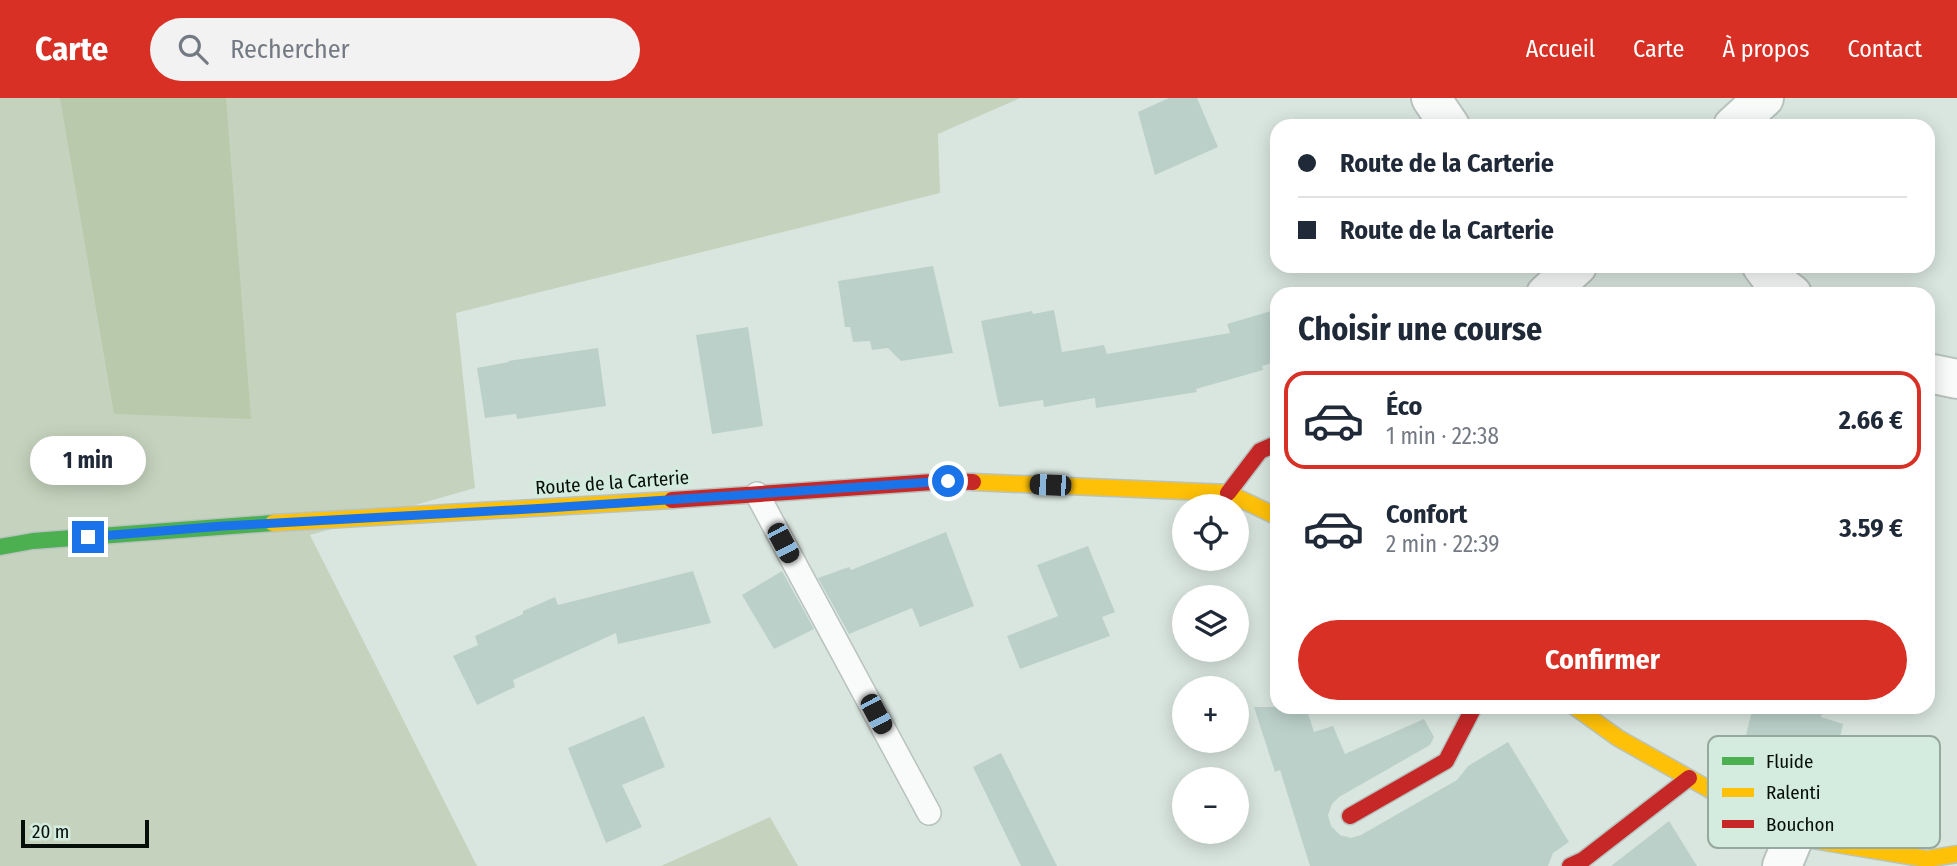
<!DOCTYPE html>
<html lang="fr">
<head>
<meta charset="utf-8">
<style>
	:root { --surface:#fff; --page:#f2f2f3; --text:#1f2937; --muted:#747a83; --line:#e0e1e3; --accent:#d93025 }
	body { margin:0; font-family:"Fira Sans Condensed",sans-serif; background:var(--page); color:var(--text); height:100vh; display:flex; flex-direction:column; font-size:26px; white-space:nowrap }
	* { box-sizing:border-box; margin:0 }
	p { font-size:23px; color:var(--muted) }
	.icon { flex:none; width:38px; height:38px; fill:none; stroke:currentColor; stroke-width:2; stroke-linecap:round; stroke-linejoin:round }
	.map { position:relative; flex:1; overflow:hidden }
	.side { position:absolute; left:1270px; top:189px; width:665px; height:427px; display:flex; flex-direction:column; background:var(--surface); border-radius:21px; box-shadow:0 4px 18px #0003 }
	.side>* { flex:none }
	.hud { position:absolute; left:1270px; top:21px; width:665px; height:154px; border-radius:21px; box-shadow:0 4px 18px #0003; display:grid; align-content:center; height:154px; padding:0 28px; background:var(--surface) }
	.tools { position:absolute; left:1172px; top:396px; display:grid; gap:14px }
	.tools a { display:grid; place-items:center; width:77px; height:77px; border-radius:50%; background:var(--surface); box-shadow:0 4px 18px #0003; font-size:35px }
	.scale { position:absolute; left:21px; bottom:18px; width:128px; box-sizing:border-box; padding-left:7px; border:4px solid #060e0a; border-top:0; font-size:19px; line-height:24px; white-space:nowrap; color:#060e0a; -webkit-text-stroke:5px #d4ebdf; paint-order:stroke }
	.end { position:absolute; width:32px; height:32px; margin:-16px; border:9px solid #1a73e8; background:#fff; box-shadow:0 0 0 4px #fff }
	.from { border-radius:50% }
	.bubble { position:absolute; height:49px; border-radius:24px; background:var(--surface); box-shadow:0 4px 18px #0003; font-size:23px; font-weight:700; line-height:49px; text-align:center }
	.car { position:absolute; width:21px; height:42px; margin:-21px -10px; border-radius:9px; box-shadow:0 0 5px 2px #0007; background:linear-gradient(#222 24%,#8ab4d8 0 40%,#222 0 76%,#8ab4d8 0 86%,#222 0) }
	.hud b { display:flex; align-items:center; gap:24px; height:66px; font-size:26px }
	.hud b+b { border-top:2px solid var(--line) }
	.hud i { width:18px; height:18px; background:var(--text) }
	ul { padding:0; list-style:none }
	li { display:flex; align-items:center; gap:21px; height:98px; margin:0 14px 10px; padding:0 14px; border:4px solid transparent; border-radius:21px }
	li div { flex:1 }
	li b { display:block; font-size:26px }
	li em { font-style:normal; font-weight:700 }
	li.on { border-color:var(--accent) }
	li>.icon { width:63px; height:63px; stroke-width:1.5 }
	h2 { padding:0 28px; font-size:32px; line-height:84px }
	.button { display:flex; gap:14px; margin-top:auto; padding:14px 28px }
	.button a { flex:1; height:80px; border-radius:42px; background:var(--accent); color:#fff; font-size:28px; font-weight:700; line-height:80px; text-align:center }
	header { display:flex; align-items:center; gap:42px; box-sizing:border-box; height:98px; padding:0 35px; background:var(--accent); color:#fff }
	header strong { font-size:33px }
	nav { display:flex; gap:38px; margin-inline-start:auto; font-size:24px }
	.search { width:490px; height:63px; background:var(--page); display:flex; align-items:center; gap:18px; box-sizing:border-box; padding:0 24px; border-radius:38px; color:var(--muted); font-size:26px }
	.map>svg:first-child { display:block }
</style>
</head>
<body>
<header>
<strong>Carte</strong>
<div class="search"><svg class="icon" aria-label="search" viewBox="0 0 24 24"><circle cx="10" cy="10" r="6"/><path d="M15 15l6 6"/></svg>Rechercher</div>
<nav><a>Accueil</a><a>Carte</a><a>À propos</a><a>Contact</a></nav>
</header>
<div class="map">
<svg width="1957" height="768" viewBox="0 0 1957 768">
	<rect width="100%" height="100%" fill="#d9e6df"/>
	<g fill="#c5d3be">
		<path d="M0 0H1020L938 36 940 95 456 215 475 390 310 437 477 768H0Z"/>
		<path d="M770 719 798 768H661Z"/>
	</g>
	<path fill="#b8caab" d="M60 0H226L251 321 114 316Z"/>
	<g fill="#bcd0ca">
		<path d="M1169 0H1197L1218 49 1155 77 1138 14Z"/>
		<path d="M933 168 953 255 901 263 888 250 872 252 870 243 853 244 850 229H845L838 183Z"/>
		<path d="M1278 211V263L1262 268 1263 272 1196 291 1197 294 1096 310 1095 300 1044 309 1043 302 999 309 981 223 1032 213 1033 216 1054 212 1062 254 1104 247 1107 256 1230 235 1227 226Z"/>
		<path d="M748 229 763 328 712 336 696 237Z"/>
		<path d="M598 250 606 308 517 321 516 316 485 320 477 270 509 264 508 263Z"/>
		<path d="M946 434 974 508 920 529 912 510 849 536 818 480 849 469 851 472Z"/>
		<path d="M1088 448 1115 514 1102 519 1110 538 1020 571 1007 538 1058 518 1037 467Z"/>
		<path d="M693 473 711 525 618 546 616 535 513 582 515 589 477 607 453 558 478 547 475 538 523 516V513L555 499 558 507Z"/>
		<path d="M782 473 814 531 774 551 742 497Z"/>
		<path d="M1254 609H1306L1314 634 1333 628 1345 656 1424 621 1434 639 1430 647 1339 699 1332 706 1328 717 1331 728 1340 737 1351 740 1361 737 1457 682 1468 668 1508 644 1569 744 1553 755 1548 768H1310L1280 672 1275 674Z"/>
		<path d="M1753 609H1824L1821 619 1843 626 1832 676 1742 653Z"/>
		<path d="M644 618 665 669 622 687 642 729 606 745 568 650Z"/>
		<path d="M1001 655 1057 768H1021L973 669Z"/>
		<path d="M1669 723 1697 768H1611Z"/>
	</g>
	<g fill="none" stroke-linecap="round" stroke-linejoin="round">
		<defs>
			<path id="lane" d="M757 396 929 715"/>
			<g id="street">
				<path d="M1431 0 1450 28"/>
				<path d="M1733 28 1764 0"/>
				<path d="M1762 168 1771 180 1792 196"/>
				<path d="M1546 196 1577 168"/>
				<path d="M1928 275 1957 281"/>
				<path d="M1782 768 1794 739"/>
			</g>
			<path id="fast" d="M0 449 33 443 273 425"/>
			<g id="slow">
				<path d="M973 384 1228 395 1278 419"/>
				<path d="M273 425 672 402"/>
				<path d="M1575 609 1618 640 1794 739 1927 761 1957 756"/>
			</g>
			<g id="jam">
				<path d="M1228 395 1260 353 1278 345"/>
				<path d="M672 402 948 383 973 384"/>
				<path d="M1350 718 1446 663 1474 609"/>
				<path d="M1570 768 1583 762 1689 680"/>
			</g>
		</defs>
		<use href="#lane" stroke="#b9c3be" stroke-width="26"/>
		<use href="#street" stroke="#b9c3be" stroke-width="42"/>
		<use href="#fast" stroke="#b9c3be" stroke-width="19"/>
		<use href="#slow" stroke="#b9c3be" stroke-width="19"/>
		<use href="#jam" stroke="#b9c3be" stroke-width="19"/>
		<use href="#lane" stroke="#f9fbfa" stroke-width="23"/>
		<use href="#street" stroke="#f9fbfa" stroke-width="38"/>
		<use href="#fast" stroke="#4caf50" stroke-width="16"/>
		<use href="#slow" stroke="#ffc107" stroke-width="16"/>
		<use href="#jam" stroke="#c62828" stroke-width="16"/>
	</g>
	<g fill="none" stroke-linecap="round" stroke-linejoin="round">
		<path stroke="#1a73e8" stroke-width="9" d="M88 439 223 428 547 410 948 383"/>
	</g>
	<g text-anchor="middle" stroke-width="7" stroke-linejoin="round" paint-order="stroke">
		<g font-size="19" fill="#060e0a" stroke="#d4ebdf">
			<text transform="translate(612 384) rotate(-4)" y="7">Route de la Carterie</text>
		</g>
	</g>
	<rect x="1708" y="638" width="232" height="112" rx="10" fill="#d4ebdf" stroke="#96a99f" stroke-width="2"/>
	<rect x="1722" y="659" width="32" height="8" fill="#4caf50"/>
	<rect x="1722" y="690" width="32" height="9" fill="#ffc107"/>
	<rect x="1722" y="722" width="32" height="8" fill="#c62828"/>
	<g font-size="19" fill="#060e0a">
		<text x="1766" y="670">Fluide</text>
		<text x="1766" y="701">Ralenti</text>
		<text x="1766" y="733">Bouchon</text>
	</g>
</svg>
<div class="tools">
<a><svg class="icon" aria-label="locate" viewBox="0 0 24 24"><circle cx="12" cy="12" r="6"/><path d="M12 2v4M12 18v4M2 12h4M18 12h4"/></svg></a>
<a><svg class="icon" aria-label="layers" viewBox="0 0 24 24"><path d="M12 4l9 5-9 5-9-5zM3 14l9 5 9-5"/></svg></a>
<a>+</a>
<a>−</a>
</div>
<div class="scale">20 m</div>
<i class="end from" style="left:948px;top:383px"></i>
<i class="end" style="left:88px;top:439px"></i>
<div class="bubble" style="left:30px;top:338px;width:116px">1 min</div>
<i class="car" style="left:1050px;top:387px;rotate:272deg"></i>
<i class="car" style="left:783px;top:445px;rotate:152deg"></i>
<i class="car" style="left:876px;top:616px;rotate:152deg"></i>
<div class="hud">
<b><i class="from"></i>Route de la Carterie</b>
<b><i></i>Route de la Carterie</b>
</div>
<section class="side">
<h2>Choisir une course</h2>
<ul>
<li class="on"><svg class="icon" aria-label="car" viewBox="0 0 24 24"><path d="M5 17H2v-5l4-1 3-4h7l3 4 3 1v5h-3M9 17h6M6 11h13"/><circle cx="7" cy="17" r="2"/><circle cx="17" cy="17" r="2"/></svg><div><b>Éco</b><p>1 min · 22:38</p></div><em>2.66 €</em></li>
<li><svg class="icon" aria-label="car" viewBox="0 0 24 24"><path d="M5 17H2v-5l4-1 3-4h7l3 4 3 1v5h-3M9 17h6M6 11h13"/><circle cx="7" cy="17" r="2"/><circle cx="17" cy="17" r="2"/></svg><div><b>Confort</b><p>2 min · 22:39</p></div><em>3.59 €</em></li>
</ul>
<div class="button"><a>Confirmer</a></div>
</section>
</div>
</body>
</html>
